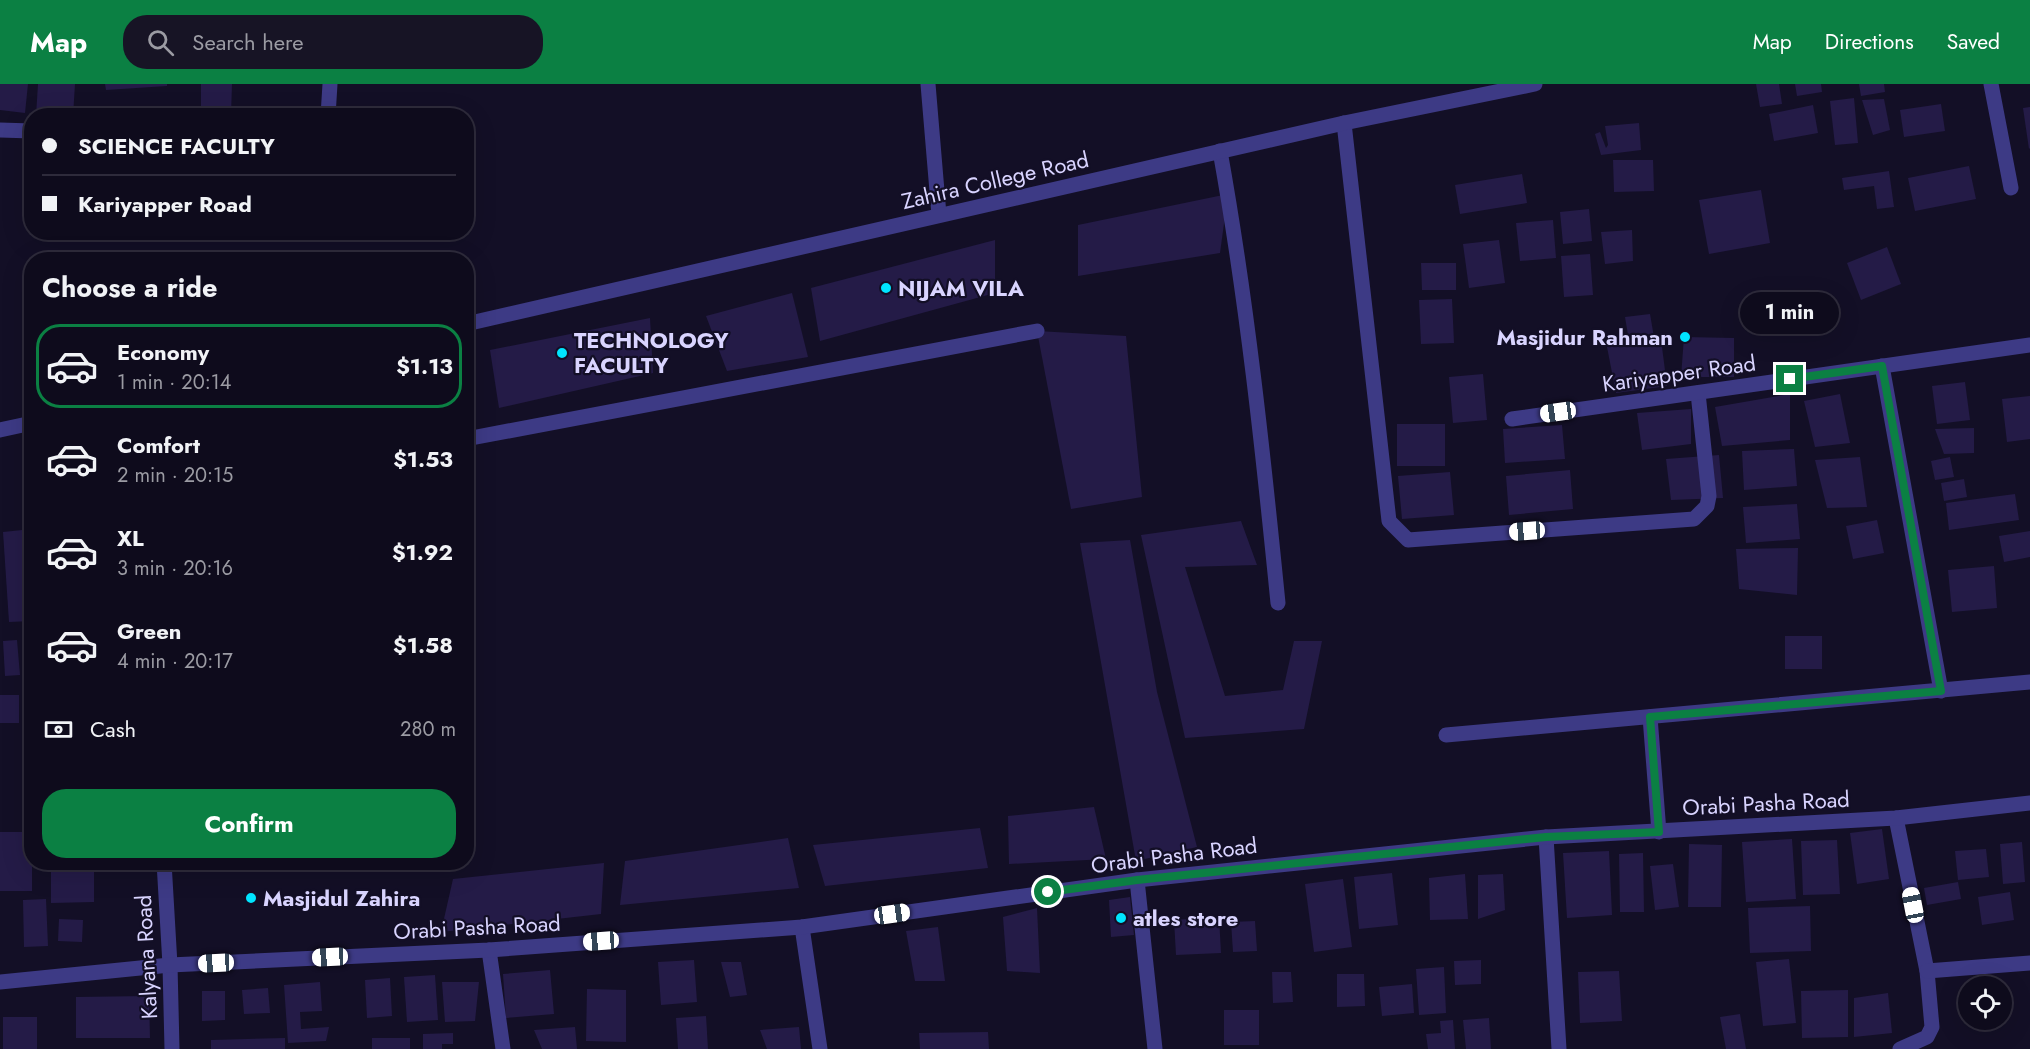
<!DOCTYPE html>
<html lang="en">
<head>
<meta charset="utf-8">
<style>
	:root { --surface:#0e0b1c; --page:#171425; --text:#f1f3f6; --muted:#9b9ba3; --line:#2e2b3b; --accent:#0b8043 }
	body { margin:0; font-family:Jost,sans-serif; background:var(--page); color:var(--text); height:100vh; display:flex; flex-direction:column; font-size:22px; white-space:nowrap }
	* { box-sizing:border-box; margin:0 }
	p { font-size:20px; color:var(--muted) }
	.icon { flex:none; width:33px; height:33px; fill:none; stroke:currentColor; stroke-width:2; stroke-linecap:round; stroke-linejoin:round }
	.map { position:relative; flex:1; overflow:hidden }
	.side { position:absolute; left:24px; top:168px; width:450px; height:618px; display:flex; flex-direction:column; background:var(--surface); border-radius:24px; box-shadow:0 6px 24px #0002,0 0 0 2px var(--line) }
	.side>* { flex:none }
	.banner { position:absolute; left:24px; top:24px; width:450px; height:132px; border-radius:24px; box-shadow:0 6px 24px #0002,0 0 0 2px var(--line); display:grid; align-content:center; height:132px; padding:0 18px; background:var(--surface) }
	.controls { position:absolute; left:1958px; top:892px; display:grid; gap:12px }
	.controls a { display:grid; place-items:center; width:54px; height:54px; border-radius:50%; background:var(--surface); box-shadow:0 6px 24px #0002,0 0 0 2px var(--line); font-size:30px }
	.end { position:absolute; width:27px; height:27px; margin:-14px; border:8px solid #0b8043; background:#fff; box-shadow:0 0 0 3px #fff }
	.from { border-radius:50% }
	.bubble { position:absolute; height:42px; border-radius:21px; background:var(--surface); box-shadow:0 6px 24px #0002,0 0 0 2px var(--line); font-size:20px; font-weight:700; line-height:42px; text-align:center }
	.car { position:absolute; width:18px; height:36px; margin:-18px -9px; border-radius:8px; box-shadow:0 0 4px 2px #0007; background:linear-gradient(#fff 24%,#345 0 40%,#fff 0 76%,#345 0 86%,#fff 0) }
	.banner b { display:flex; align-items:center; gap:21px; height:57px; font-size:22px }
	.banner b+b { border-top:2px solid var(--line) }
	.banner i { width:15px; height:15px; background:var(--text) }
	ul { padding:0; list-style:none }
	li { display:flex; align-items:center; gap:18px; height:84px; margin:0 12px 9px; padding:0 6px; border:3px solid transparent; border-radius:24px }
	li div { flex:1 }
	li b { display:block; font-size:22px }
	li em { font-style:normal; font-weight:700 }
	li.selected { border-color:var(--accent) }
	li>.icon { width:54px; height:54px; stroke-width:1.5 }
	h2 { padding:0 18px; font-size:27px; line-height:72px }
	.pay { display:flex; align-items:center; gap:15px; height:66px; padding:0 18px; font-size:22px }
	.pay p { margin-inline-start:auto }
	.button { display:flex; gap:12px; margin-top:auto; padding:12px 18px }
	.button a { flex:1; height:69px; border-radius:24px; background:var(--accent); color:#fff; font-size:24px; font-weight:700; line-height:69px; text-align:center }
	header { display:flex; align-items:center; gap:36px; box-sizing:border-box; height:84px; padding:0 30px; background:var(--accent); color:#fff }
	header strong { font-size:28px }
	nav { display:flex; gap:33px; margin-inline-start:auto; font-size:21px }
	.search { width:420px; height:54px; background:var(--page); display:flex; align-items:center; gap:15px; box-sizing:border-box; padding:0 21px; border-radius:24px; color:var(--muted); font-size:22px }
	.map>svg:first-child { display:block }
</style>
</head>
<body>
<header>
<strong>Map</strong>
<div class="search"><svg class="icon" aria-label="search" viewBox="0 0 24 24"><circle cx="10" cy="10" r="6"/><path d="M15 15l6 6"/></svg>Search here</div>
<nav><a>Map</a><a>Directions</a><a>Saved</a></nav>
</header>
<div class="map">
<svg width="2030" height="965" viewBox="0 0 2030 965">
	<rect width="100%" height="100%" fill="#130f26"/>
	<g fill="#241b47">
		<path d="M0 0H28L25 29 0 26Z"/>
		<path d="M38 0H75L73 32H36Z"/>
		<path d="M105 0H167V2L106 6Z"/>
		<path d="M201 0H232L231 31H201Z"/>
		<path d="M1756 0H1779L1782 20 1760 23Z"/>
		<path d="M1795 0H1821L1822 8 1797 12Z"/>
		<path d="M1859 0H1884L1885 8 1861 12Z"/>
		<path d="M1854 14 1858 59 1835 61 1830 17Z"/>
		<path d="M1884 15 1890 46 1873 51 1862 16Z"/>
		<path d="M1941 20 1945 47 1904 53 1900 26Z"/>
		<path d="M1813 21 1818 49 1774 57 1769 30Z"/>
		<path d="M2030 23V64L2029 65 2023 24Z"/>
		<path d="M1639 39 1641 66 1601 71 1595 50 1600 48 1606 64 1608 61 1605 42Z"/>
		<path d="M1613 76H1653L1654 107 1614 108Z"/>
		<path d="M1969 82 1976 115 1915 127 1908 94Z"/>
		<path d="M1889 87 1894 123 1877 125 1874 102 1844 106 1842 94Z"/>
		<path d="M1522 90 1527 119 1460 130 1455 101Z"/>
		<path d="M1761 106 1770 159 1709 170 1699 116Z"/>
		<path d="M1228 110 1220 169 1078 192V141Z"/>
		<path d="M1589 125 1592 157 1563 160 1560 128Z"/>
		<path d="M1553 136 1556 174 1520 177 1516 139Z"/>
		<path d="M1632 146 1633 177 1605 180 1601 148Z"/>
		<path d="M995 156V209L820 257 811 204Z"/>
		<path d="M1499 156 1505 199 1469 204 1463 160Z"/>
		<path d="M1887 163 1901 200 1861 216 1847 179Z"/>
		<path d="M1590 170 1593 211 1564 213 1561 172Z"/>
		<path d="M1421 179H1456V206H1422Z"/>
		<path d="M792 209 808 273 727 287 706 232Z"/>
		<path d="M1452 215 1454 259 1421 260 1419 216Z"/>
		<path d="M1650 230 1655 259 1629 257 1625 233Z"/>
		<path d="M650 234 653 289 499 324 490 266Z"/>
		<path d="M1037 247 1126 252 1142 413 1071 425Z"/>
		<path d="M1684 253 1734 254V293H1681Z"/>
		<path d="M1607 263H1662L1667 302 1616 309Z"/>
		<path d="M1483 290 1487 336 1453 339 1449 293Z"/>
		<path d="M1965 298 1970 336 1937 340 1932 302Z"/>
		<path d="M1790 310V356L1722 362 1715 323Z"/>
		<path d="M1840 310 1850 359 1815 363 1804 317Z"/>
		<path d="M2030 312V355L2007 358 2002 315Z"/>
		<path d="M1691 325V360L1642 366 1637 329Z"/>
		<rect x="1397" y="340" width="48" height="42"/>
		<path d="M1562 341 1565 375 1505 379 1503 345Z"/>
		<path d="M1974 344V369L1944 370 1935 345Z"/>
		<path d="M1794 365 1797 402 1744 406 1742 367Z"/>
		<path d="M1719 371 1723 414 1671 416 1666 375Z"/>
		<path d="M1860 373 1867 423 1827 424 1815 376Z"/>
		<path d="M1950 373 1954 393 1935 396 1931 377Z"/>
		<path d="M1570 386 1573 425 1509 431 1506 392Z"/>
		<path d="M1450 388 1454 431 1402 435 1398 392Z"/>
		<path d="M1964 395 1967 413 1944 417 1941 399Z"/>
		<path d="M2015 410 2019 436 1949 446 1946 419Z"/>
		<path d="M1797 420 1800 455 1746 459 1743 423Z"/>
		<path d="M1877 436 1884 469 1853 475 1846 442Z"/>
		<path d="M1241 437 1257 481 1185 483 1225 612 1283 606 1294 557H1322L1304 645 1185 654 1141 451Z"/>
		<path d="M32 445V537L9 538 3 448Z"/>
		<path d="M2030 447V473L2004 478 1999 452Z"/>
		<path d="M1130 456 1157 608 1197 763 1136 777 1080 459Z"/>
		<path d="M1798 464 1797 511 1739 505 1736 465Z"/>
		<path d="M1994 482 1997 524 1952 528 1948 486Z"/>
		<rect x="1785" y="552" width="37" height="33"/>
		<path d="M17 556 20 591 5 592 3 557Z"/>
		<path d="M25 589H32V623H26Z"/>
		<rect x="0" y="611" width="19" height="28"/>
		<path d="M1094 723 1106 775 1009 780 1008 732Z"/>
		<path d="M980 744 988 784 825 802 813 761Z"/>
		<path d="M1882 745 1889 795 1857 800 1850 749Z"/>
		<rect x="0" y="748" width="32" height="59"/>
		<path d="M788 754 799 804 620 821 625 777Z"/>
		<path d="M1792 755 1796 815 1746 818 1742 758Z"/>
		<path d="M1837 756 1840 810 1803 811 1801 757Z"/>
		<path d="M2022 758 2025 798 2003 800 2000 760Z"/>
		<path d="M1689 760 1722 761 1721 823H1688Z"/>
		<path d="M1986 765 1989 793 1958 796 1955 767Z"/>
		<path d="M1609 767 1612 831 1567 834 1563 769Z"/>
		<path d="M1643 769 1644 828H1620L1619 770Z"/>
		<path d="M604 779 601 830 441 848 453 795Z"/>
		<path d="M51 780H94V818L51 819Z"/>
		<path d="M1673 780 1679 823 1655 826 1650 782Z"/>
		<path d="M1392 789 1398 841 1359 845 1354 793Z"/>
		<path d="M1465 790 1468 835 1430 836 1429 794Z"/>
		<path d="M1503 790 1505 826 1478 835V791Z"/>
		<path d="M1343 795 1352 863 1314 868 1305 800Z"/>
		<path d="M1958 798 1961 815 1927 821 1924 804Z"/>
		<path d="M2010 808 2014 836 1982 841 1978 813Z"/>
		<path d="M1130 813 1134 851 1111 853 1109 816Z"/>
		<path d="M46 815 48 862 24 863 23 816Z"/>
		<path d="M1810 822 1811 867 1750 869 1748 824Z"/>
		<path d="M1037 824 1040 889 1007 887 1003 833Z"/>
		<path d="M1219 833 1221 869 1176 871 1174 836Z"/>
		<path d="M59 835 83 836 82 858 58 857Z"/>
		<path d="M1255 837 1257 867 1233 868 1231 838Z"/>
		<path d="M938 843 945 897H915L906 847Z"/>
		<path d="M1789 875 1796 939 1763 942 1756 878Z"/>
		<path d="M694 876 697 918 661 921 658 878Z"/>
		<path d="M1481 876V900L1455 901 1454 877Z"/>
		<path d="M721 878H741L747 911 730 913Z"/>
		<path d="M1444 883 1446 929 1419 931 1416 885Z"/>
		<path d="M550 886 554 930 506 934 503 890Z"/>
		<path d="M1619 887 1622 937 1580 939 1578 888Z"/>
		<path d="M1272 888H1291L1293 918 1273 919Z"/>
		<path d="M1337 890H1364L1365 922 1337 923Z"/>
		<path d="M435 891 438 936 407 938 404 893Z"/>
		<path d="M390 894 392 932 367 934 365 896Z"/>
		<path d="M320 898 322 927 300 928 301 945 329 943 326 957 288 959 284 901Z"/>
		<path d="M442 898H479L475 937 445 938Z"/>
		<path d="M1412 900 1414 929 1382 932 1379 903Z"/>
		<path d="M268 904 270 929 244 930 242 906Z"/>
		<path d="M587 905 626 906V958L586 957Z"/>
		<path d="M1848 906V953L1802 954 1801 907Z"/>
		<path d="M202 907H225V936L202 937Z"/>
		<path d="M1888 909 1892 949 1854 953V914Z"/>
		<path d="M149 912 150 954H76V913Z"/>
		<rect x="1224" y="926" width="35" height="35"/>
		<path d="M1740 930 1746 965H1726L1720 933Z"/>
		<path d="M706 932 708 965H678L676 934Z"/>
		<rect x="3" y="933" width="34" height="32"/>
		<path d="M1489 934 1491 965H1466L1463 936Z"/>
		<path d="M1453 936 1455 965H1428L1426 950 1441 949 1440 937Z"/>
		<path d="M575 943 577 965H542L534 946Z"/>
		<path d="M799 943 801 965H767L760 946Z"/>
		<path d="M988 948 989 965H920L919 949Z"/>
		<path d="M453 949V960H442V965H423V950Z"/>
		<path d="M285 954V965H211V956Z"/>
		<rect x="372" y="954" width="38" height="11"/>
	</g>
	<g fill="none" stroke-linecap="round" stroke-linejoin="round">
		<path stroke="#3d3a85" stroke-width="15" d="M466 355 1037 247"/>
		<g stroke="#3d3a85" stroke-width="15">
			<path d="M928 0 939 131"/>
			<path d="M1991 0 2011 104"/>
			<path d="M328 32 330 0"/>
			<path d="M1344 39 1389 437 1408 456 1694 435 1707 422 1709 412 1698 309"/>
			<path d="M0 46 32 47"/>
			<path d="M1220 67C1247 217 1263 368 1278 519"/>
			<path d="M466 240 1344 39 1535 0"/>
			<path d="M1882 282 1941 607"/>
			<path d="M1512 335 2030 261"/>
			<path d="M0 346 32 339"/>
			<path d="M1650 633 1659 748"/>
			<path d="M1446 651 2030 598"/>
			<path d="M1896 734 1927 887 1932 943 1927 953 1900 965"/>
			<path d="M1546 753 1559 965"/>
			<path d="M164 778 170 881 172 965"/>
			<path d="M1137 796 1155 965"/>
			<path d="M802 843 820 965"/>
			<path d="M489 866 503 965"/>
			<path d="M1927 887 2030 879"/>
			<path d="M0 898 170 881 489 866 802 843 1137 796 1546 753 1896 734 2030 719"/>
		</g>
	</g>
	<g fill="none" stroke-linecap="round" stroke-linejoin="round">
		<path stroke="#0b8043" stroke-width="8" d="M1048 808 1137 796 1546 753 1659 748 1650 633 1941 607 1882 282 1790 295"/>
	</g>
	<g fill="#00e5ff" stroke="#130f26" stroke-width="2">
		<circle cx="886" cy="204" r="6"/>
		<circle cx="1685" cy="253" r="6"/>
		<circle cx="562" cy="269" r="6"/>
		<circle cx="251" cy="814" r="6"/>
		<circle cx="1121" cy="834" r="6"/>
	</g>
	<g text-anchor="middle" stroke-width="4.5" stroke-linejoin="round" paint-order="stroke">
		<g font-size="22" fill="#d9d4ff" stroke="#130f26">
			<text transform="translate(995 96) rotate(-13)" y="8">Zahira College Road</text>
			<text transform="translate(1679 289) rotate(-8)" y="8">Kariyapper Road</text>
			<text transform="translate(1766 719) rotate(-3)" y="8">Orabi Pasha Road</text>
			<text transform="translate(1174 771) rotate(-7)" y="8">Orabi Pasha Road</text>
			<text transform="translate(477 843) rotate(-3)" y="8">Orabi Pasha Road</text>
			<text transform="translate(146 873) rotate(-93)" y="8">Kalyana Road</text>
		</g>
		<g font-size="22" font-weight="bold" fill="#d9d4ff" stroke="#130f26" text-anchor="start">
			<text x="898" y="212">NIJAM VILA</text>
			<text x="1673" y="261" text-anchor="end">Masjidur Rahman</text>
			<text x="574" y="264">TECHNOLOGY<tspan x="574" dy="25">FACULTY</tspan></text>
			<text x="263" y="822">Masjidul Zahira</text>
			<text x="1133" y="842">atles store</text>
		</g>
	</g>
</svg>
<div class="controls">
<a><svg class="icon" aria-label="locate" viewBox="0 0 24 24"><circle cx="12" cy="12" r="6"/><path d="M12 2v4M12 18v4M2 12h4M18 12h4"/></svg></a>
</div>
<i class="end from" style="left:1048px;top:808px"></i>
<i class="end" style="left:1790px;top:295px"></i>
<div class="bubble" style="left:1740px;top:208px;width:99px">1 min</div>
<i class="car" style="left:1558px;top:328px;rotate:262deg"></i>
<i class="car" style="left:1527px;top:447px;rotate:266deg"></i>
<i class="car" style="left:1913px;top:821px;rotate:349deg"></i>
<i class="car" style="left:892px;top:830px;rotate:82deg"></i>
<i class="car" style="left:601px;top:857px;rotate:266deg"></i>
<i class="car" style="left:330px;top:873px;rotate:267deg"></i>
<i class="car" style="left:216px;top:879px;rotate:267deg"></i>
<div class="banner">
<b><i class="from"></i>SCIENCE FACULTY</b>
<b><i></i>Kariyapper Road</b>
</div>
<section class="side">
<h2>Choose a ride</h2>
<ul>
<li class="selected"><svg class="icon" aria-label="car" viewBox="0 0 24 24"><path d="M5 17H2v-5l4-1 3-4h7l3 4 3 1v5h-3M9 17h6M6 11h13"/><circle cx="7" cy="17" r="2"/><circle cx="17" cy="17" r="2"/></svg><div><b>Economy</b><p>1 min · 20:14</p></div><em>$1.13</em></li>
<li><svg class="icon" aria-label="car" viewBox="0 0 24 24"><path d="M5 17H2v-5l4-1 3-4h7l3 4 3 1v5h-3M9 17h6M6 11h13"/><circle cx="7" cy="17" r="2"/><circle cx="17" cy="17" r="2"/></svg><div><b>Comfort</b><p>2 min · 20:15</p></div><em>$1.53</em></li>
<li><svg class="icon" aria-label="car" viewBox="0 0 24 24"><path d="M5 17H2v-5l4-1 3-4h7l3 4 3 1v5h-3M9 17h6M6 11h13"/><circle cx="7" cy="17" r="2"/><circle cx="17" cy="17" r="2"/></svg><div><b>XL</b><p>3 min · 20:16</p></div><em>$1.92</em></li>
<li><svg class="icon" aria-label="car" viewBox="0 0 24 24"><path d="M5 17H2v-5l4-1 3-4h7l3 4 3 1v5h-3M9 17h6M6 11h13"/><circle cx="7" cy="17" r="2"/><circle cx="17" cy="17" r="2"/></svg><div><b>Green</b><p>4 min · 20:17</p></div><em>$1.58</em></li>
</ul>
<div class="pay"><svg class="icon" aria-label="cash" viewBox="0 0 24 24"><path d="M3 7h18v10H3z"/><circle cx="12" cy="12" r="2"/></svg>Cash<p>280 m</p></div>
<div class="button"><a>Confirm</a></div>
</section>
</div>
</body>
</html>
